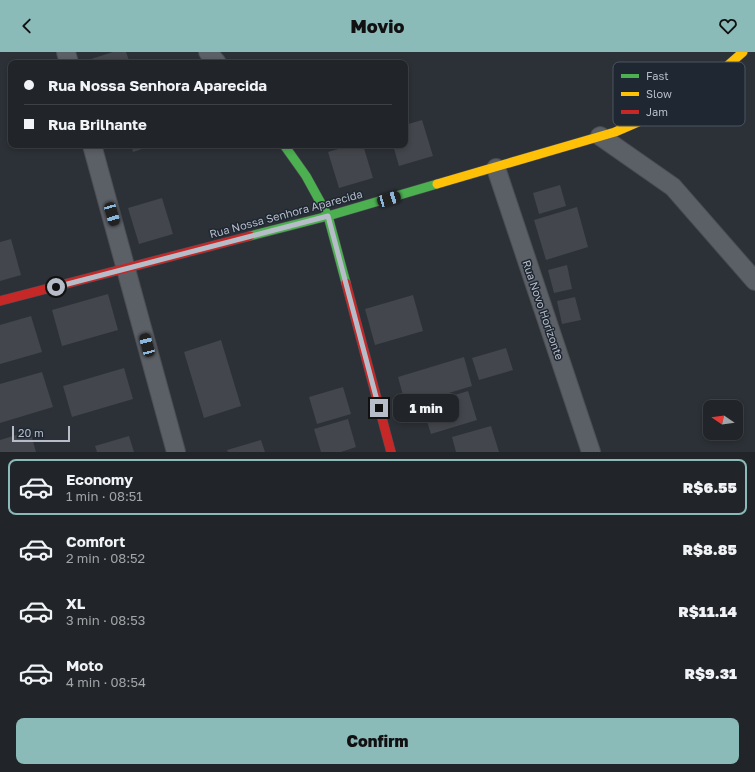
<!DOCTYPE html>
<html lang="en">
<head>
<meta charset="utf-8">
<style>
	:root { --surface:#212529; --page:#292d31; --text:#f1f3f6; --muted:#a2a5a8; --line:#3e4246; --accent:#8bbbb9 }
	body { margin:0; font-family:"Golos Text",sans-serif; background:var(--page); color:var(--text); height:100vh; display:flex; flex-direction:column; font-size:15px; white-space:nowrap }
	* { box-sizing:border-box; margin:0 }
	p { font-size:13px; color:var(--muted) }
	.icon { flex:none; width:22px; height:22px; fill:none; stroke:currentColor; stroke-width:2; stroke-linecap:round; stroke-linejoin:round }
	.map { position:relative; height:400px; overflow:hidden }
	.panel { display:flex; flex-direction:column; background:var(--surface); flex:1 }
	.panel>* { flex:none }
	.guide { position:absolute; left:8px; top:8px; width:400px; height:88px; border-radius:8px; box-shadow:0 2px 6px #0003,0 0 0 1px var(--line); display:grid; align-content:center; height:88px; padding:0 16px; background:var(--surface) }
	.needle { width:26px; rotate:283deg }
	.buttons { position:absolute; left:703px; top:348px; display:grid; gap:8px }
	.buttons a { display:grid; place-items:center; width:40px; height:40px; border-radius:8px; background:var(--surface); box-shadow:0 2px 6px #0003,0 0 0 1px var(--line); font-size:20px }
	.scale { position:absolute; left:12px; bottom:10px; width:58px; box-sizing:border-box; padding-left:4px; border:2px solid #b6bdc8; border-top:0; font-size:11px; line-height:14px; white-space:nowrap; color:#b6bdc8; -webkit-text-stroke:3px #1f2732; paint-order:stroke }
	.end { position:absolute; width:18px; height:18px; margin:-9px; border:5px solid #b6bdc8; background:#111; box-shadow:0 0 0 2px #111 }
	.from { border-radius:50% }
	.bubble { position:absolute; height:28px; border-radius:8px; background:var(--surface); box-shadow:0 2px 6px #0003,0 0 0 1px var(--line); font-size:13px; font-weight:800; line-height:28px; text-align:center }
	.car { position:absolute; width:12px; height:24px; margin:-12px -6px; border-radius:5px; box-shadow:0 0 3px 1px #0007; background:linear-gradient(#222 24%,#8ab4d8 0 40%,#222 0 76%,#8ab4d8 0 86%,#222 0) }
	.guide b { display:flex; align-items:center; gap:14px; height:38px; font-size:15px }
	.guide b+b { border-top:1px solid var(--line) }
	.guide i { width:10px; height:10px; background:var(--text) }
	ul { padding:7px 0 0; list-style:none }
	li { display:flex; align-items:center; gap:12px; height:56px; margin:0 8px 6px; padding:0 8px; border:2px solid transparent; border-radius:8px }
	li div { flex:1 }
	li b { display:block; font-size:15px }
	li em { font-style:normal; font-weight:800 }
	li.current { border-color:var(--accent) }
	li>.icon { width:36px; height:36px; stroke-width:1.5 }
	.button { display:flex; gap:8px; margin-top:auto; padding:8px 16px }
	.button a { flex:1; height:46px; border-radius:8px; background:var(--accent); color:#111; font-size:16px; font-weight:800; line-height:46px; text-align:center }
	header { display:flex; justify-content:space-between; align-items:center; height:52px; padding:0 16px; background:var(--accent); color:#111; font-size:18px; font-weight:800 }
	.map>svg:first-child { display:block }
</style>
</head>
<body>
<header><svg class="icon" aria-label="back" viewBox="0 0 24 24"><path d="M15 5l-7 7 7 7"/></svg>Movio<svg class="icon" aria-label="heart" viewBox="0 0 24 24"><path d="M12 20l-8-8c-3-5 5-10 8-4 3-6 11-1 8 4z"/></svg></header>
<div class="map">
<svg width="755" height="400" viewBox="0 0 755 400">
	<rect width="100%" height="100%" fill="#2c3137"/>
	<g fill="#43464c">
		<path d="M113 0H126L130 11H92L91 7Z"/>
		<path d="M422 68 433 104 399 114 393 93H405V73Z"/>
		<path d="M131 93H154L133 100Z"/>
		<path d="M351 93H363L373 126 339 136 328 100Z"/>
		<path d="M560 133 566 154 539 162 533 141Z"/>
		<path d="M162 146 173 182 139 192 128 156Z"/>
		<path d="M577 155 588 195 546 208 534 168Z"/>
		<path d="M11 187 21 223 0 229V190Z"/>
		<path d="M567 213 572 237 554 241 548 218Z"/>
		<path d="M108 242 118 278 62 294 52 258Z"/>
		<path d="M413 243 423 279 375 293 365 257Z"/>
		<path d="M575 245 581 268 562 272 557 249Z"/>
		<path d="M31 264 42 300 0 312V273Z"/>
		<path d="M221 288 241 354 204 366 184 300Z"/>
		<path d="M506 296 513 318 479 328 472 306Z"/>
		<path d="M464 305 472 334 406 354 398 325Z"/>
		<path d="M124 316 133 347 72 365 63 334Z"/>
		<path d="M42 320 53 355 0 371V332Z"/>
		<path d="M343 335 351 362 317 372 309 345Z"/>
		<path d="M468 339 477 368 431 382 422 353Z"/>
		<path d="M348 367 356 395 341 400H321L314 377Z"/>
		<path d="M491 374 499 400H456L452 385Z"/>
		<path d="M30 379 36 400H0V388Z"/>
		<path d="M129 384 134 400H97L95 394Z"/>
		<path d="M261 388 265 400H228L227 398Z"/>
	</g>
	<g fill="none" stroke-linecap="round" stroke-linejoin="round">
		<defs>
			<g id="street">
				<path d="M66 0 69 11"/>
				<path d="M208 0 217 11"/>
				<path d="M600 84 673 135 755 229"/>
				<path d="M92 93 176 400"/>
				<path d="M496 116 591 400"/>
			</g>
			<g id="fast">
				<path d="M284 93 306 124 328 164 346 231"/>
				<path d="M250 184 328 164 437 132"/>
			</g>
			<path id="slow" d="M437 132 615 80 666 58 701 37 743 0"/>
			<g id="jam">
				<path d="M346 231 391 400"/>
				<path d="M0 249 250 184"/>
			</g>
		</defs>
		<use href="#street" stroke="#4a4d52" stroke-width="20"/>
		<use href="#fast" stroke="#4a4d52" stroke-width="10"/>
		<use href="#slow" stroke="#4a4d52" stroke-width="10"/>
		<use href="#jam" stroke="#4a4d52" stroke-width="10"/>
		<use href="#street" stroke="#5b5f66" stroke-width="18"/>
		<use href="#fast" stroke="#4caf50" stroke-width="9"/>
		<use href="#slow" stroke="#ffc107" stroke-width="9"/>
		<use href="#jam" stroke="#c62828" stroke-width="9"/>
	</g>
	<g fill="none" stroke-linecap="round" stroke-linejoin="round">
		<path stroke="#b6bdc8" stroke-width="5" d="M56 235 328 164 379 356"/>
	</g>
	<g text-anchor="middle" stroke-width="3" stroke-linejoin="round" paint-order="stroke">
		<g font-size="11" fill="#b6bdc8" stroke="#1f2732">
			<text transform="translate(286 162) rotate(-15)" y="4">Rua Nossa Senhora Aparecida</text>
			<text transform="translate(543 258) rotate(71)" y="4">Rua Novo Horizonte</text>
		</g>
	</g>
	<rect x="613" y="10" width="132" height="64" rx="6" fill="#1f2732" stroke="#4c545f" stroke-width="1"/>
	<rect x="621" y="22" width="18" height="4" fill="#4caf50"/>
	<rect x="621" y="40" width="18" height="4" fill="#ffc107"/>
	<rect x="621" y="58" width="18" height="4" fill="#c62828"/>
	<g font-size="11" fill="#b6bdc8">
		<text x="646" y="28">Fast</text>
		<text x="646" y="46">Slow</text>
		<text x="646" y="64">Jam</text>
	</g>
</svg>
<div class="buttons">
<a><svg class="needle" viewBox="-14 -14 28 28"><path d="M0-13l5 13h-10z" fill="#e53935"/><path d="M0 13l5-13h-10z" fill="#a2a5a8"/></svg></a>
</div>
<div class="scale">20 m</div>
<i class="end from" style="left:56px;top:235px"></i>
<i class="end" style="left:379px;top:356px"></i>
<div class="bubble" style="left:393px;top:342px;width:66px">1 min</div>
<i class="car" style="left:389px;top:147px;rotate:74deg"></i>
<i class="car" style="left:112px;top:162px;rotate:164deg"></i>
<i class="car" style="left:147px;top:293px;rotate:345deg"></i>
<div class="guide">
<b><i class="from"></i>Rua Nossa Senhora Aparecida</b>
<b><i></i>Rua Brilhante</b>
</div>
</div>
<section class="panel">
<ul>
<li class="current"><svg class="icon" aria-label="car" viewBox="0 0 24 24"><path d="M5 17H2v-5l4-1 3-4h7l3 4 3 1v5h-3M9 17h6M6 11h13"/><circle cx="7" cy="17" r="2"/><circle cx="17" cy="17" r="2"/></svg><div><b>Economy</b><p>1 min · 08:51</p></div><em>R$6.55</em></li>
<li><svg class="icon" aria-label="car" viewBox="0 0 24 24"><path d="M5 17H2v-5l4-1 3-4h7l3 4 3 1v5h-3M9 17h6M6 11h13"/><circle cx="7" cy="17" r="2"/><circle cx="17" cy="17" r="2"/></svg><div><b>Comfort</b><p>2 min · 08:52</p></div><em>R$8.85</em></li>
<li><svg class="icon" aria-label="car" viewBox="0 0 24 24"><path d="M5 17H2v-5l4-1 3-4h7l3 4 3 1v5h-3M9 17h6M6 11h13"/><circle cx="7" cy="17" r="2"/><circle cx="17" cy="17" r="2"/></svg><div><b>XL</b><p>3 min · 08:53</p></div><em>R$11.14</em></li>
<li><svg class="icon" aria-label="car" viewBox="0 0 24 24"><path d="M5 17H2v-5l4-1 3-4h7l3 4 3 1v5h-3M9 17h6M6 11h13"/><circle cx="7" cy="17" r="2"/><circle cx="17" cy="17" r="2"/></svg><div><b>Moto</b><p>4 min · 08:54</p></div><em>R$9.31</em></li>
</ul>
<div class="button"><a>Confirm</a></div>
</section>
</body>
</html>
